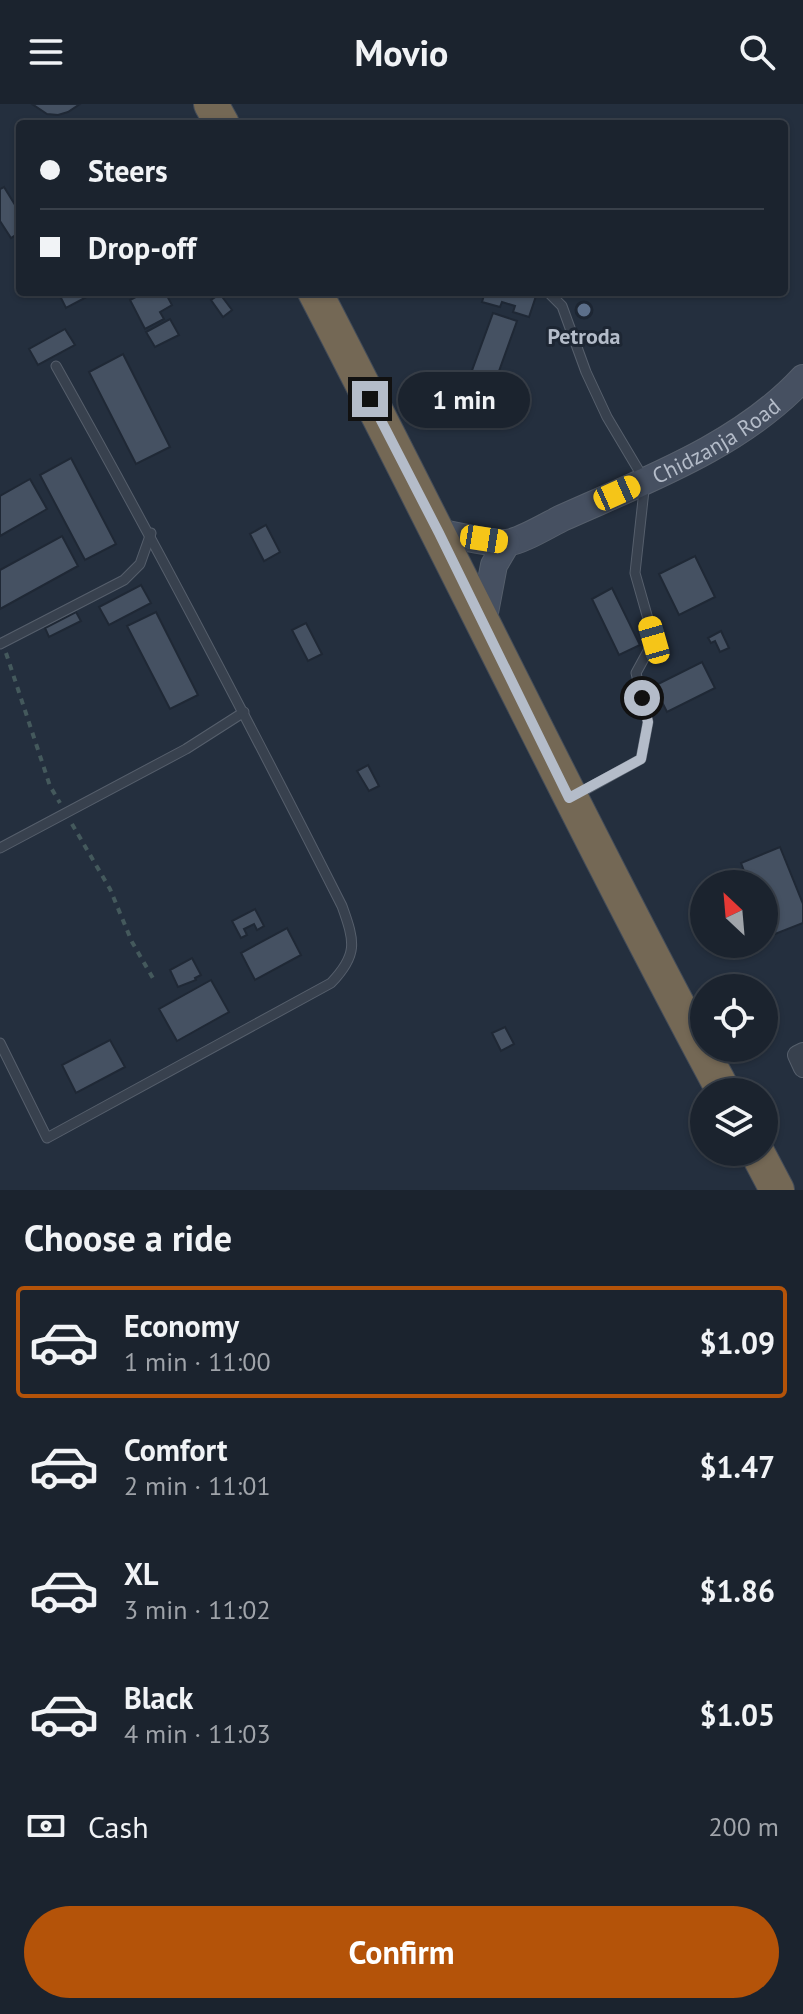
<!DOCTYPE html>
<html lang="en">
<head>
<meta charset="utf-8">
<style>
	:root { --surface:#1b232e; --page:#282f3a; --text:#f1f3f6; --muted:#a0a4aa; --line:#39404a; --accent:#b45309 }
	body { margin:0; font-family:"PT Sans",sans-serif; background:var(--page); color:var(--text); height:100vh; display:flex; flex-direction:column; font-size:30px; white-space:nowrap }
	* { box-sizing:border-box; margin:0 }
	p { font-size:26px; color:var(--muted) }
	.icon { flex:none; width:44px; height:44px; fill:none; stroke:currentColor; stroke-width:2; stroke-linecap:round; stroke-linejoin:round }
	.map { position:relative; height:1086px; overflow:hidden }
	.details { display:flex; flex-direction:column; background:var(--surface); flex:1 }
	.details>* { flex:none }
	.top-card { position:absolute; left:16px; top:16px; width:772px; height:176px; border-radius:8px; box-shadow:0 2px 6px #0004,0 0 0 2px var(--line); display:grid; align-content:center; height:176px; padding:0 24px; background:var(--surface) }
	.needle { width:52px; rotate:334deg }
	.tools { position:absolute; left:690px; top:766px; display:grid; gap:16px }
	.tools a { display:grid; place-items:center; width:88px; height:88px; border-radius:50%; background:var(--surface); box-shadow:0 2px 6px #0004,0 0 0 2px var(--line); font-size:40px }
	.end { position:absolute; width:36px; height:36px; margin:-18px; border:10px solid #b4bcc9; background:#111; box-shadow:0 0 0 4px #111 }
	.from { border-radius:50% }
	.bubble { position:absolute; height:56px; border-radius:28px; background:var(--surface); box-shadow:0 2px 6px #0004,0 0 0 2px var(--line); font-size:26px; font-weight:700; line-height:56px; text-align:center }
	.car { position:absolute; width:24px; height:48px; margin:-24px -12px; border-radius:10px; box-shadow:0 0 6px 2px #0007; background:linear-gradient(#f5c518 24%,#345 0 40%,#f5c518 0 76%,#345 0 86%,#f5c518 0) }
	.top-card b { display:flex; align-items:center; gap:28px; height:76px; font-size:30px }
	.top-card b+b { border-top:2px solid var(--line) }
	.top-card i { width:20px; height:20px; background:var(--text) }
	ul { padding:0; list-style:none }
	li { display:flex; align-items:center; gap:24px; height:112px; margin:0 16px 12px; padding:0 8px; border:4px solid transparent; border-radius:8px }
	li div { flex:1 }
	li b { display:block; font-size:30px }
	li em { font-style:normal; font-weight:700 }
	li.current { border-color:var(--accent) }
	li>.icon { width:72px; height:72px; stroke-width:1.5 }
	h2 { padding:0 24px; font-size:36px; line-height:96px }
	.pay { display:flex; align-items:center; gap:20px; height:88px; padding:0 24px; font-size:30px }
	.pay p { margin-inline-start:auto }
	.primary-button { display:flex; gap:16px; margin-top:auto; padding:16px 24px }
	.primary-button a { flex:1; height:92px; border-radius:48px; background:var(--accent); color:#fff; font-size:32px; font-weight:700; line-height:92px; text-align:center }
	header { display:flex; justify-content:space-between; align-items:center; height:104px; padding:0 24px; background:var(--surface); font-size:36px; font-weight:700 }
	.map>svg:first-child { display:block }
</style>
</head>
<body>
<header><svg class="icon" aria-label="menu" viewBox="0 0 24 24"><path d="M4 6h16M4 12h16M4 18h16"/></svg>Movio<svg class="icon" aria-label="search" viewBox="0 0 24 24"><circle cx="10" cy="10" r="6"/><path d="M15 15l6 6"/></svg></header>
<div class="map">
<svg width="803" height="1086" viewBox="0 0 803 1086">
	<rect width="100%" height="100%" fill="#242f3e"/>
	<g fill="#455162" stroke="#1f2835" stroke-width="2">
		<path d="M32 0H80L68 8 58 11 47 10Z"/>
		<path d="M4 83 20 109V128L11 134 0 117V85Z"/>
		<path d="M58 188H96L66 204Z"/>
		<path d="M145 188H165L172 201 160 208 164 215 145 225 130 196Z"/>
		<path d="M485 188H522L536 192 529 213 513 208 515 202 502 198 500 203 482 198Z"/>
		<path d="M220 190 232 206 223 213 211 196Z"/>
		<path d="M493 209 517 217 494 281 470 272Z"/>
		<path d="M170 215 179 231 155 243 146 228Z"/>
		<path d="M65 225 75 241 38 261 29 245Z"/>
		<path d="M123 250 170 343 136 360 89 268Z"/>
		<path d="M71 354 116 440 85 456 40 371Z"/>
		<path d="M30 375 47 405 0 432V392Z"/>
		<path d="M266 421 280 448 264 457 250 430Z"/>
		<path d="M62 432 78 462 0 505V466Z"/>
		<path d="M695 452 715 493 679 511 659 470Z"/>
		<path d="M141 481 151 499 109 521 99 503Z"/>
		<path d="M612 484 640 541 619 551 592 495Z"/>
		<path d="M76 508 81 517 49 533 45 524Z"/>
		<path d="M156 508 198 591 170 605 127 522Z"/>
		<path d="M306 519 322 550 308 557 292 526Z"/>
		<path d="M721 527 729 544 720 548 715 537 711 539 708 534Z"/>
		<path d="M702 558 715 584 667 608 654 582Z"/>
		<path d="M368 661 379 682 369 687 357 667Z"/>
		<path d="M780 743 803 800V819L770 832 764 817V780H749L741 759Z"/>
		<path d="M255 805 264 822 257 826 254 820 244 825 247 831 241 834 232 817Z"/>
		<path d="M287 824 301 851 255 876 241 849Z"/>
		<path d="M192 854 201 871 195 874 196 876 178 883 170 866Z"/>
		<path d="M211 876 229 908 177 937 159 905Z"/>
		<path d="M505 923 514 940 501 947 492 929Z"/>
		<path d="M110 936 125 963 76 989 62 961Z"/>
	</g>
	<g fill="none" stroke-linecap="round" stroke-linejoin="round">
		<defs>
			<g id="lane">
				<path d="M548 188 562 202 586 268 607 313 645 377 635 469 654 536 636 569 648 618 641 655 576 691"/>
				<path d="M0 540 124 476 140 460 151 429"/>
				<path d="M0 744 186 645 244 608"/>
				<path d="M0 939 47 1034 331 879C358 851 355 838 342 802 250 620 156 440 56 262"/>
			</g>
			<path id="street" d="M803 948 797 951 803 964"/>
			<g id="secondary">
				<path id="s1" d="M439 429C458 431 488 440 506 439 520 438 548 421 562 414 644 377 740 342 803 274"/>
				<path d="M483 519 494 461 507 439"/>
			</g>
			<g id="highway">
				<path d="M211 0 222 20"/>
				<path d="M315 188C453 454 582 724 724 988"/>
				<path d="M757 1048 777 1086"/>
			</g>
		</defs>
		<use href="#lane" stroke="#565f6c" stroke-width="11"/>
		<use href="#street" stroke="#565f6c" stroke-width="20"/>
		<use href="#secondary" stroke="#565f6c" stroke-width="28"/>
		<use href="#highway" stroke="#434c59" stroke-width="36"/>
		<g stroke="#44595c" stroke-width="4" stroke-dasharray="6 6" stroke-linecap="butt">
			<path d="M6 549 50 682 60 699"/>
			<path d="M72 720 110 785 132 838 154 876"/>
		</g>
		<use href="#lane" stroke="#38414e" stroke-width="9"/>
		<use href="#street" stroke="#38414e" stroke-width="18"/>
		<use href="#secondary" stroke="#465061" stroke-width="26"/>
		<use href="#highway" stroke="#746855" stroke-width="34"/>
	</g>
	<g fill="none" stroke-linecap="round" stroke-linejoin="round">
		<path stroke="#b4bcc9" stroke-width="10" d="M370 295 439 429 569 694 641 655 648 618 642 594"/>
	</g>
	<circle fill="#5c6f8a" stroke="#1d2633" stroke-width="3" cx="584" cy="206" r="8"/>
	<g text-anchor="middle" stroke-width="6" stroke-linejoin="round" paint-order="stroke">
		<g font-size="22" font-weight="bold" fill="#b4bcc9" stroke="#1d2633">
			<text x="584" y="240">Petroda</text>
		</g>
		<g font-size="22" fill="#b4bcc9" stroke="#1d2633">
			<text dy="8" stroke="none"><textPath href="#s1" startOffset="302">Chidzanja Road</textPath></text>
		</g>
	</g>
</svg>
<div class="tools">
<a><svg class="needle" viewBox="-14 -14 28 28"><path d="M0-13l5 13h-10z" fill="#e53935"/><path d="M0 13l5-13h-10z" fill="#a0a4aa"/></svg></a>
<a><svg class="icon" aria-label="locate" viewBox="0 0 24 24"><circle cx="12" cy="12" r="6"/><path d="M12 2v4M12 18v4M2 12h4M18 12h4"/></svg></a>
<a><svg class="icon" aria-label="layers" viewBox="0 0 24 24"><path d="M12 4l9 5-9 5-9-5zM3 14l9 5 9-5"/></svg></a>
</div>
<i class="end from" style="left:642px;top:594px"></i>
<i class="end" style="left:370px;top:295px"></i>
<div class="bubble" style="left:398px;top:268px;width:132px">1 min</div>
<i class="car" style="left:617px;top:389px;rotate:66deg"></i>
<i class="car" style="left:484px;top:435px;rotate:99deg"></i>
<i class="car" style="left:654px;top:536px;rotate:344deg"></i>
<div class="top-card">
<b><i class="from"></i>Steers</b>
<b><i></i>Drop-off</b>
</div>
</div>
<section class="details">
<h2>Choose a ride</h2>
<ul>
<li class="current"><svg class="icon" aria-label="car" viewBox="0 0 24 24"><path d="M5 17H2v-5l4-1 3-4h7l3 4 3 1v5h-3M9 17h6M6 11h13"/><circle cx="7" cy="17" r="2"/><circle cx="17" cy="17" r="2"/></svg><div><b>Economy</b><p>1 min · 11:00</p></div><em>$1.09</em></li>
<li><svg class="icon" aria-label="car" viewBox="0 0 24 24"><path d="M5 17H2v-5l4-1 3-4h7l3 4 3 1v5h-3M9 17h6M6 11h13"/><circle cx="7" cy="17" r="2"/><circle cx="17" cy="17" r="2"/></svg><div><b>Comfort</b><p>2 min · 11:01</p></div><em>$1.47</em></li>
<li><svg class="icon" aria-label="car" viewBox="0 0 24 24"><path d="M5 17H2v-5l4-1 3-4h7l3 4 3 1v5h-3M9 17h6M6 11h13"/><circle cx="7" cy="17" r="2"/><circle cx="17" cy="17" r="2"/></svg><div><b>XL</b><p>3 min · 11:02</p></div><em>$1.86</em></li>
<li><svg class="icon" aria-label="car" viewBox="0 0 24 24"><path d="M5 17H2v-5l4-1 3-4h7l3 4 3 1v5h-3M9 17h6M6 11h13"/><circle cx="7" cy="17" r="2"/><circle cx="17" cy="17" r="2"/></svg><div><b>Black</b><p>4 min · 11:03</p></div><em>$1.05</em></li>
</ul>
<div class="pay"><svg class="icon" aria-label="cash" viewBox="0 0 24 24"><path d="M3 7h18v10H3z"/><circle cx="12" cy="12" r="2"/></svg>Cash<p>200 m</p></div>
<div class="primary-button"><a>Confirm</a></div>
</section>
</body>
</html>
